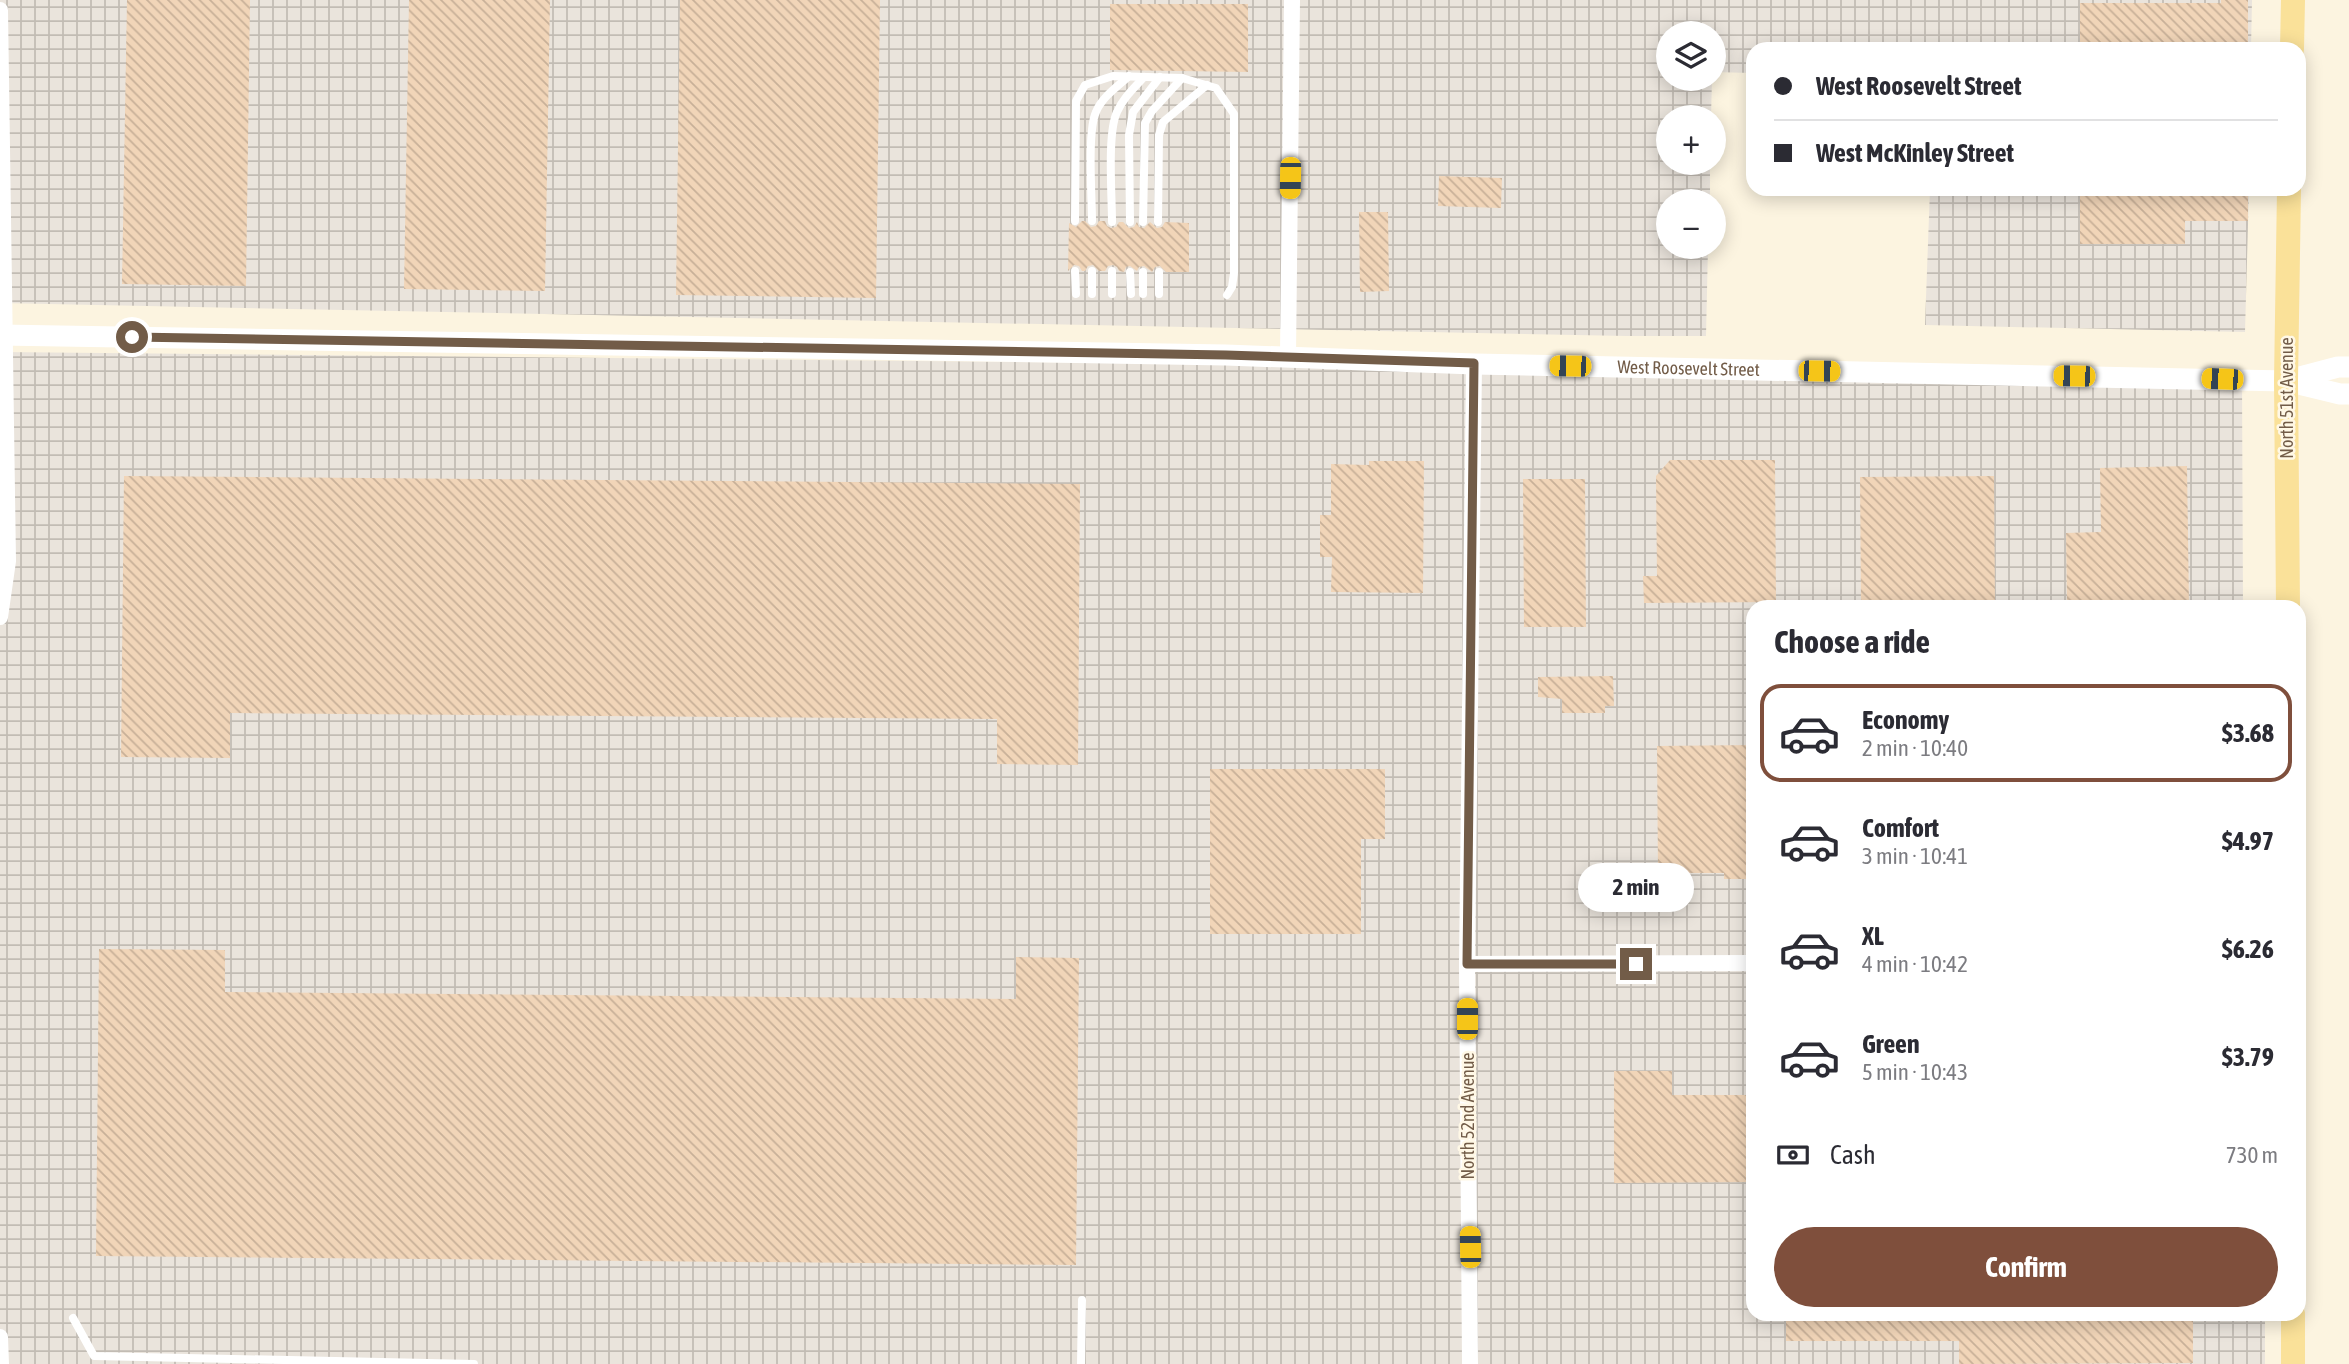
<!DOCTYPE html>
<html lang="en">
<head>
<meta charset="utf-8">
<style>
	:root { --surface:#fff; --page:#f2f2f3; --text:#2b2b33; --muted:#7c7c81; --line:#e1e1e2; --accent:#7f4f3c }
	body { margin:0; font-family:"Asap Condensed",sans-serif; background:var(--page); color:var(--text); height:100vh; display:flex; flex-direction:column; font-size:26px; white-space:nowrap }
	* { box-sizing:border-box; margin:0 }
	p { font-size:23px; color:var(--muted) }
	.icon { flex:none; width:38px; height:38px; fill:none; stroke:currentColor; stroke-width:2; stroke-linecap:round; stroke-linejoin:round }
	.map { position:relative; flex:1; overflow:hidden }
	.sheet { position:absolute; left:1746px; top:600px; width:560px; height:721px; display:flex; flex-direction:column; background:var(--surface); border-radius:21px; box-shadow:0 4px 18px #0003 }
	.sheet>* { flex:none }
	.banner { position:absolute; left:1746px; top:42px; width:560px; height:154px; border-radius:21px; box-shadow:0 4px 18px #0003; display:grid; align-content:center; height:154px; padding:0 28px; background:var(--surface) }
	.controls { position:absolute; left:1656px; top:21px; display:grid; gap:14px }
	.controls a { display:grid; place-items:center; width:70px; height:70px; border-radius:50%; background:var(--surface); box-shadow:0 4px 18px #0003; font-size:35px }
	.end { position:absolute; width:32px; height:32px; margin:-16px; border:9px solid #725c48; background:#fff; box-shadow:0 0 0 4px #fff }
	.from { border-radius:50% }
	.bubble { position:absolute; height:49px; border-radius:24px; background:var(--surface); box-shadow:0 4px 18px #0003; font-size:23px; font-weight:700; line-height:49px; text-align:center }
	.car { position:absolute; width:21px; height:42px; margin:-21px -10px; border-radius:9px; box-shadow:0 0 5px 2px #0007; background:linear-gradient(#f5c518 24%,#345 0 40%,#f5c518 0 76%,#345 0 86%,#f5c518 0) }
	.banner b { display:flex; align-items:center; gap:24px; height:66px; font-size:26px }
	.banner b+b { border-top:2px solid var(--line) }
	.banner i { width:18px; height:18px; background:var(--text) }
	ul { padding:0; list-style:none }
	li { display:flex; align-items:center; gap:21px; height:98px; margin:0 14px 10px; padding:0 14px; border:4px solid transparent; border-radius:21px }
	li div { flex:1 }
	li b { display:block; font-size:26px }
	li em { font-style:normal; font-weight:700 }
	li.selected { border-color:var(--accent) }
	li>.icon { width:63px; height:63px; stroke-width:1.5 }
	h2 { padding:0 28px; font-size:32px; line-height:84px }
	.pay { display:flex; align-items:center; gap:18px; height:77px; padding:0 28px; font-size:26px }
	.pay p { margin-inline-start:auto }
	.action { display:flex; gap:14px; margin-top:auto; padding:14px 28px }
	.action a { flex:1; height:80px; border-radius:42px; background:var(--accent); color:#fff; font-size:28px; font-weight:700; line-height:80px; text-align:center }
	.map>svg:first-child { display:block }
</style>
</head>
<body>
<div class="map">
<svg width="2349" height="1364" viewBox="0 0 2349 1364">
	<defs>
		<pattern id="industrial-grid" width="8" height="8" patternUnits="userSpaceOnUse" patternTransform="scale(1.75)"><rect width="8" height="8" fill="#eae4dc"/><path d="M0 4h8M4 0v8" fill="none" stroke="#c2bcb4"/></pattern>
		<pattern id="building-back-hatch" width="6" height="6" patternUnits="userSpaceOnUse" patternTransform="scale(1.75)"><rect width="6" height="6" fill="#f1d5b8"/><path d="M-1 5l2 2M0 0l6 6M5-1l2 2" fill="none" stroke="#c8b098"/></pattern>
	</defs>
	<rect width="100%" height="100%" fill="#fcf4e0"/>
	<g fill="url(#industrial-grid)">
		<path d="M0 0H2252L2251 49H1754L1753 73 1713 72V33H1668V79H1712L1711 117H1668V163H1710V201H1668V247H1708L1706 336H1627L0 303Z"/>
		<path d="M1930 189H2249L2245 332 1925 325Z"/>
		<path d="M0 352 1125 363 2242 380 2243 607H1754V1314H2265V1364H0Z"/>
	</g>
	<g fill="url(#building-back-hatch)">
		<path d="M127 0H250L246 286 122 284Z"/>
		<path d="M409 0H550L545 291 404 289Z"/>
		<path d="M680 0H880L876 298 676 295Z"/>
		<path d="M2221 0H2248V49H2080V3H2221Z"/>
		<path d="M1110 4H1248V72L1110 70Z"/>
		<path d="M1439 176 1502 178 1501 208 1438 206Z"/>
		<path d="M2080 189H2248V221H2185V244H2080Z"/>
		<path d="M1359 212H1388L1389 291 1360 292Z"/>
		<path d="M1082 221H1085L1091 227 1096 226 1099 221H1105L1107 226 1111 228 1116 227 1119 222H1123L1129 228 1134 227 1137 222 1139 227 1144 228 1150 222 1157 228 1162 227 1165 222 1189 223V272H1166L1160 266 1155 267 1152 272 1144 266 1139 267 1137 271 1130 266 1126 267 1124 272 1119 271 1117 267 1113 265 1108 266 1105 271H1099L1093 265 1088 266 1085 271H1082L1079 266 1074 265 1068 271 1069 223 1076 227Z"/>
		<path d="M1670 460H1775L1776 602 1644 603 1643 576H1657L1656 476Z"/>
		<path d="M1369 461H1424L1423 593 1331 592 1332 557H1320V515H1331V464L1369 465Z"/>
		<path d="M2187 466 2189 607H2067L2066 533 2101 532 2100 468Z"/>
		<path d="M124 476 1080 484 1078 765 997 764V719L230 713V758L121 757Z"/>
		<path d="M1994 476 1995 607H1861L1860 477Z"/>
		<path d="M1523 479H1585L1586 627H1524Z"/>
		<path d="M1613 676 1614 706H1605V713H1562V699L1538 697V677Z"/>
		<path d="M1754 745V879H1724V873H1658L1657 746Z"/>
		<path d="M1210 769H1385V839H1361V934H1210Z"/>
		<path d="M99 949 225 950V992L1016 999V957L1079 958 1076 1265 96 1256Z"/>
		<path d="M1614 1071H1672V1095H1754V1182L1614 1183Z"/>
		<path d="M1786 1314H2193V1363L1959 1364V1341H1786Z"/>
	</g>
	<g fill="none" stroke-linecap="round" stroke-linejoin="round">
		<g stroke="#fff" stroke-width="8">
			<path d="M1075 221 1076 101 1085 85 1113 76 1182 78 1216 88 1234 114V273L1232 287 1227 295"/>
			<path d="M1092 221C1092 197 1087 131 1096 112 1102 97 1118 86 1129 76"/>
			<path d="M1112 222C1112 195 1107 133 1117 112 1123 98 1134 88 1144 77"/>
			<path d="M1130 222 1129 135 1133 112 1160 77"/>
			<path d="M1143 222 1145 123 1152 111 1182 78"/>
			<path d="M1158 222 1159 135 1163 122 1207 85"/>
			<path d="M1075 271 1076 294"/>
			<path d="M1092 271V294"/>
			<path d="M1112 271V294"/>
			<path d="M1130 272 1131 294"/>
			<path d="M1143 272V294"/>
			<path d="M1159 272V294"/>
			<path d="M73 1318 94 1356 474 1364"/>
			<path d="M1081 1364 1082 1300"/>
		</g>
		<g stroke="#fff" stroke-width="16">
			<path d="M0 10 8 561 0 617"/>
			<path d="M1288 356 1292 0"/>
			<path d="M1467 964 1754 963"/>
			<path d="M0 1337 1 1364"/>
			<path d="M1470 1364 1467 964 1474 364"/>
		</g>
		<g stroke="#fff" stroke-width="21">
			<path id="s1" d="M0 335 1226 355 1474 364 2286 381 2340 394H2349"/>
			<path d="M2288 380 2338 367H2349"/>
		</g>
		<g stroke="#fae199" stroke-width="24">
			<path d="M2292 49 2293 0"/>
			<path d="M2288 607 2286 381 2289 189"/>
			<path d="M2293 1314V1364"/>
		</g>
	</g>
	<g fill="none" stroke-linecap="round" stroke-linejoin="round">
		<path stroke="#725c48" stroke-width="9" d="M132 337 1226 355 1474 363 1467 964H1636"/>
	</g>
	<g text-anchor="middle" stroke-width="5" stroke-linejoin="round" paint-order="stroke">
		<g font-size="18" fill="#725c48" stroke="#fff8e6">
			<text dy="6" stroke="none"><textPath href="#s1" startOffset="1689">West Roosevelt Street</textPath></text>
			<text transform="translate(2287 398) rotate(-90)" y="6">North 51st Avenue</text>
			<text transform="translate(1468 1116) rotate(-90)" y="6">North 52nd Avenue</text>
		</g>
	</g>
</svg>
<div class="controls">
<a><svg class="icon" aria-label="layers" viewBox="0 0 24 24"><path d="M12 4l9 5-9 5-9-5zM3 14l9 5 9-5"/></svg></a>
<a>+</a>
<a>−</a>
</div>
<i class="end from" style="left:132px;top:337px"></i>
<i class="end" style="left:1636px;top:964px"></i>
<div class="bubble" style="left:1578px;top:863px;width:116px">2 min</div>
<i class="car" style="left:1290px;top:178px;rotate:181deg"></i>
<i class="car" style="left:1570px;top:366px;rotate:271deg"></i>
<i class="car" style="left:1819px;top:371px;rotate:91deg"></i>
<i class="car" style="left:2074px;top:376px;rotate:271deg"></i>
<i class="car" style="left:2222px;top:379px;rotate:272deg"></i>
<i class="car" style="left:1467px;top:1019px;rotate:0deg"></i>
<i class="car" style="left:1470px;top:1247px;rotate:359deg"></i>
<div class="banner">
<b><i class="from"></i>West Roosevelt Street</b>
<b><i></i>West McKinley Street</b>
</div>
<section class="sheet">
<h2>Choose a ride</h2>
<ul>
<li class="selected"><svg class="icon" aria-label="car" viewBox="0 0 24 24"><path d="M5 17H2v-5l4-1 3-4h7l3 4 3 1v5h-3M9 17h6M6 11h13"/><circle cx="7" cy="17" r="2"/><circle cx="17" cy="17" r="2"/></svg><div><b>Economy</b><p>2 min · 10:40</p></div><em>$3.68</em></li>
<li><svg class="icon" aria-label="car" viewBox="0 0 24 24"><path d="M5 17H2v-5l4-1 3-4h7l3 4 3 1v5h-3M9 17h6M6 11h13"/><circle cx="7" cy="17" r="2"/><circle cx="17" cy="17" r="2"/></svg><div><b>Comfort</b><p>3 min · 10:41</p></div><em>$4.97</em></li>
<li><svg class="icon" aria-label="car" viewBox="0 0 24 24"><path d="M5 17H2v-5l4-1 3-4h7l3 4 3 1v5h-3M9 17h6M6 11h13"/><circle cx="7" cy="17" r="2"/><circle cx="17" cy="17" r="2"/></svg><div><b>XL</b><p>4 min · 10:42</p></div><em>$6.26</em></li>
<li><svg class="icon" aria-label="car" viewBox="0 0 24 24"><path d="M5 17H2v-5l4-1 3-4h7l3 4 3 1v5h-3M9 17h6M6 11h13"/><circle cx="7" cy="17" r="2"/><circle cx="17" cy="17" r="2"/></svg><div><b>Green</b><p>5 min · 10:43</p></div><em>$3.79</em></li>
</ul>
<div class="pay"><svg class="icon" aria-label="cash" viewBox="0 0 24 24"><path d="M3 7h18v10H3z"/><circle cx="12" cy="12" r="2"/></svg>Cash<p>730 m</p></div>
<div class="action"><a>Confirm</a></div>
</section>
</div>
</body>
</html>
